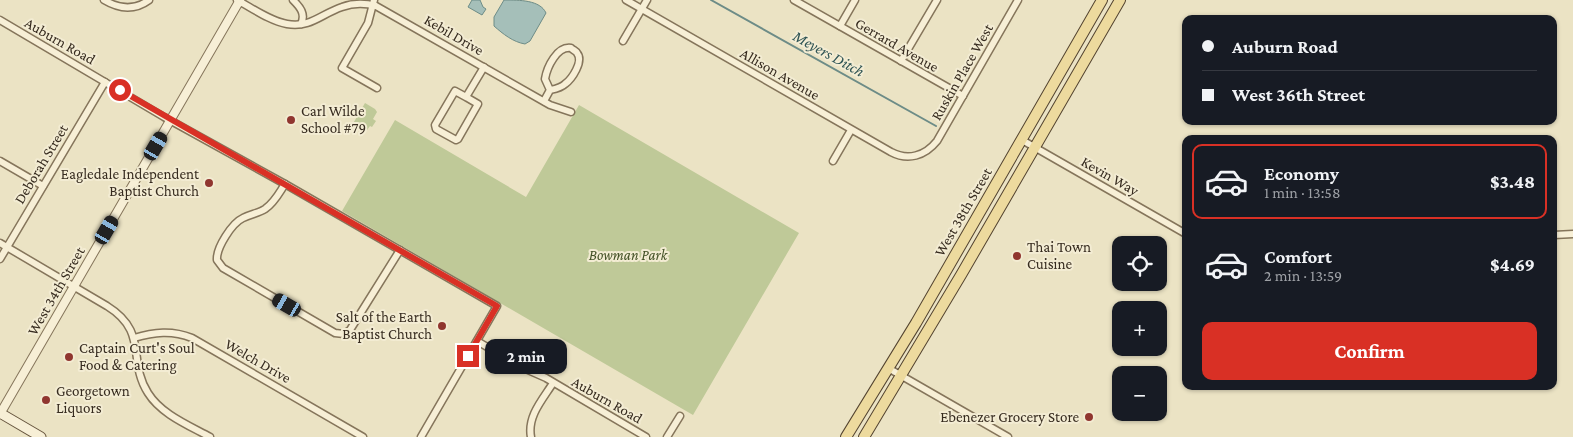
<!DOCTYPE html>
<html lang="en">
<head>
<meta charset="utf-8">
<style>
	:root { --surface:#171b24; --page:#20242c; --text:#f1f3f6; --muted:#9ea1a6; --line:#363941; --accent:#d93025 }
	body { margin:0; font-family:"Crimson Pro",serif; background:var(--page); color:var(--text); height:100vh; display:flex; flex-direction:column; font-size:19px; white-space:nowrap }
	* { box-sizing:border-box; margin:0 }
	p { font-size:16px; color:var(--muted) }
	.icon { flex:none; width:28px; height:28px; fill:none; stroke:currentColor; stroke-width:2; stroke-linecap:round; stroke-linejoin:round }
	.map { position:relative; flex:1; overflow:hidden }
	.sheet { position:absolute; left:1182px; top:135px; width:375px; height:255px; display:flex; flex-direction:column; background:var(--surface); border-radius:10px; box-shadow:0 1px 4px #0004 }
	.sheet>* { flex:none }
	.banner { position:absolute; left:1182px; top:15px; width:375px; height:110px; border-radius:10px; box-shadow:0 1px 4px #0004; display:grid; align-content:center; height:110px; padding:0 20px; background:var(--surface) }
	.tools { position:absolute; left:1112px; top:236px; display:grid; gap:10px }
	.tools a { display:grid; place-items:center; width:55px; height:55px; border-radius:10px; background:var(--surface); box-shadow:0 1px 4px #0004; font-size:25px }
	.end { position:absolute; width:22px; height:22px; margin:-11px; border:6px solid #d93025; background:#fff; box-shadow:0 0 0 2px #fff }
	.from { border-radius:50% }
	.bubble { position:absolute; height:35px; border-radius:10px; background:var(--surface); box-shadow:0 1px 4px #0004; font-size:16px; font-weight:700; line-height:35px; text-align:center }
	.car { position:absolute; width:15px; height:30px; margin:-15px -8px; border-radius:6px; box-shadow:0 0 4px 1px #0007; background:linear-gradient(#222 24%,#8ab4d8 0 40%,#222 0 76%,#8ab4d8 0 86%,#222 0) }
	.banner b { display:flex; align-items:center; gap:18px; height:48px; font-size:19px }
	.banner b+b { border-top:1px solid var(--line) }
	.banner i { width:12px; height:12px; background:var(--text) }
	ul { padding:9px 0 0; list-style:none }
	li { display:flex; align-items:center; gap:15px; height:75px; margin:0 10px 8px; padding:0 10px; border:2px solid transparent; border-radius:10px }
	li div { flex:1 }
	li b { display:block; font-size:19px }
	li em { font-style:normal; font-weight:700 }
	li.current { border-color:var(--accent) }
	li>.icon { width:45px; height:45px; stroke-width:1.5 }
	.action { display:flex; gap:10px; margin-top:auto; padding:10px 20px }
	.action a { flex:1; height:58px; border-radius:10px; background:var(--accent); color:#fff; font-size:20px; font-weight:700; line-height:58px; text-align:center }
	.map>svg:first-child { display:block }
</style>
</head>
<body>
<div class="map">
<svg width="1573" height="437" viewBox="0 0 1573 437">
	<rect width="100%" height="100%" fill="#ebe3c4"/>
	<g fill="#bfc998">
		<path d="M365 103 375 109 377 112 373 119 376 121 372 127 370 126 367 130H357L351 127Z"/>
		<path d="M579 105 799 233 693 415 342 211 395 120 526 197Z"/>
	</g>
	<g fill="#a5bfb9" stroke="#6d8c87">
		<path d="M472 0H480L483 7 486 9 482 15 468 7Z"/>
		<path d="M504 0C520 0 540 0 546 13L530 41 525 44C513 42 503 34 494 26V17Z"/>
	</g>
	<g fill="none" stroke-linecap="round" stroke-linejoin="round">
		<path stroke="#6d8c87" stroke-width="2" d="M711 0 936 126"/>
		<defs>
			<g id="minor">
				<path d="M104 0C119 9 134 11 149 0"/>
				<path d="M237 0C252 8 270 21 287 24 311 28 321 14 342 7 353 3 365 3 376 6L550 105 571 112"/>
				<path d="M293 0C300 7 306 14 301 24"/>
				<path d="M374 0 368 23 342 68 377 88"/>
				<path d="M626 0 891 152C908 161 925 156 937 141L1018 0"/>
				<path d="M794 0 963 96"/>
				<path d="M0 20 164 117 285 184 497 306 421 437"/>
				<path d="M840 26 855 0"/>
				<path d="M623 41 647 0"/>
				<path d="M901 61 937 0"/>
				<path d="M466 97 455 91 435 125 436 129 456 140 458 139 478 104 466 97 484 67"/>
				<path d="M544 101 550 90C555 89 561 88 565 84 572 79 584 61 577 53 576 51 573 50 571 48 557 46 547 67 545 79L550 90"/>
				<path d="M1022 140 1186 234"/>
				<path d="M0 161 43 186"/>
				<path d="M833 161 851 130"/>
				<path d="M285 184C279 193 275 202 265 209 259 213 251 214 243 218 232 223 216 248 217 260L223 268 335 333 344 334 350 330 400 250"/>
				<path d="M1554 235 1573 234"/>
				<path d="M0 243 107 306C149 332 127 360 148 393 161 414 188 425 210 437"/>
				<path d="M0 259 105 82"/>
				<path d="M134 338C154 332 172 330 192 338L363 437"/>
				<path d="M477 341 521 367 546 378 646 437"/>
				<path d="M888 368 1008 437"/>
				<path d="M531 437C527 416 543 399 553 383"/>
				<path d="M667 437 680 416"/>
			</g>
			<path id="tertiary" d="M0 414 240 0"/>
			<path id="secondary" d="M0 413 41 437"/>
			<g id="primary">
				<path d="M846 437 916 323 1102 0"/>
				<path d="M864 437 961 275 1120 0"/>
			</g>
		</defs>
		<use href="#minor" stroke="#85755b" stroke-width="9"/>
		<use href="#tertiary" stroke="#85755b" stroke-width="10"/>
		<use href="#secondary" stroke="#67563f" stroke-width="11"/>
		<use href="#primary" stroke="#53432f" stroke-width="12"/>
		<use href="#minor" stroke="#f7efd6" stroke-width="6"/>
		<use href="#tertiary" stroke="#f7efd6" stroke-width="8"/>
		<use href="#secondary" stroke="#f7efd6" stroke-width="9"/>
		<use href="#primary" stroke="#edda9e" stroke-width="10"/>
	</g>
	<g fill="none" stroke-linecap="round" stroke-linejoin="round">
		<path stroke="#d93025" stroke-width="6" d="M120 90 497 306 468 356"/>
	</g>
	<g fill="#90362f" stroke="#f3ecd3" stroke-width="2">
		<circle cx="291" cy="120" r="5"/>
		<circle cx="209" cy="183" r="5"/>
		<circle cx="1017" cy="256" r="5"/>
		<circle cx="442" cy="326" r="5"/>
		<circle cx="69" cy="357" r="5"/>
		<circle cx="46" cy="400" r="5"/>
		<circle cx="1089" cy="417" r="5"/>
	</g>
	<g text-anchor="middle" stroke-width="4" stroke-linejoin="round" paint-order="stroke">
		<g font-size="15" fill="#362b1f" stroke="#f3ecd3">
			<text transform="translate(454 35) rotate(30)" y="5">Kebil Drive</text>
			<text transform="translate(60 41) rotate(30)" y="5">Auburn Road</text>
			<text transform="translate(897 45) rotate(30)" y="5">Gerrard Avenue</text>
			<text transform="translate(962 72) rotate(-60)" y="5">Ruskin Place West</text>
			<text transform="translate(780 74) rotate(30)" y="5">Allison Avenue</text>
			<text transform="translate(41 164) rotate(-59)" y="5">Deborah Street</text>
			<text transform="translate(1110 176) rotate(30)" y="5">Kevin Way</text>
			<text transform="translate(963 212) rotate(-60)" y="5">West 38th Street</text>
			<text transform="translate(56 291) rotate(-60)" y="5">West 34th Street</text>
			<text transform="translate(258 361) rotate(30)" y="5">Welch Drive</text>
			<text transform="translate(607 400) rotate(30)" y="5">Auburn Road</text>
		</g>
		<g font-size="15" fill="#362b1f" stroke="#f3ecd3" text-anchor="start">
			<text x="301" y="116">Carl Wilde<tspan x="301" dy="17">School #79</tspan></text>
			<text x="199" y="179" text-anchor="end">Eagledale Independent<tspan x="199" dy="17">Baptist Church</tspan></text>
			<text x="1027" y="252">Thai Town<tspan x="1027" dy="17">Cuisine</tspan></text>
			<text x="432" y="322" text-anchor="end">Salt of the Earth<tspan x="432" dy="17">Baptist Church</tspan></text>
			<text x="79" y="353">Captain Curt's Soul<tspan x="79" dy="17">Food &amp; Catering</tspan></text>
			<text x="56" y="396">Georgetown<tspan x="56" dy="17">Liquors</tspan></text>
			<text x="1079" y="422" text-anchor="end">Ebenezer Grocery Store</text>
		</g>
		<g font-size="15" font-style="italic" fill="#435126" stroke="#f3ecd3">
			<text x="628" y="260">Bowman Park</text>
		</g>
		<g font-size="16" font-style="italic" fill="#2f5454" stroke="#f3ecd3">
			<text transform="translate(829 53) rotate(29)" y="6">Meyers Ditch</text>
		</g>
	</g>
</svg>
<div class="tools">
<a><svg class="icon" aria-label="locate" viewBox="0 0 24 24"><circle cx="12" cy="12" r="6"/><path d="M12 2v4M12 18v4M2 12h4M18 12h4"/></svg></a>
<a>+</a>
<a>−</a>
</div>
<i class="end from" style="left:120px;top:90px"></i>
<i class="end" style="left:468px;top:356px"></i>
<div class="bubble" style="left:485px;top:339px;width:82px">2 min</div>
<i class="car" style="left:156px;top:146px;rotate:30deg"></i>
<i class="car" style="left:107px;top:230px;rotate:30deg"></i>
<i class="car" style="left:287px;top:305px;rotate:300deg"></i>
<div class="banner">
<b><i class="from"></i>Auburn Road</b>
<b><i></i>West 36th Street</b>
</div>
<section class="sheet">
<ul>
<li class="current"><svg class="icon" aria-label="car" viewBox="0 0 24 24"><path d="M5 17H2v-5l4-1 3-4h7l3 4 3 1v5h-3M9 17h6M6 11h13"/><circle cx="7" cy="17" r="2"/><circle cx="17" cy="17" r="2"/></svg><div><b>Economy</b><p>1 min · 13:58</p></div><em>$3.48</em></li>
<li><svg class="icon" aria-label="car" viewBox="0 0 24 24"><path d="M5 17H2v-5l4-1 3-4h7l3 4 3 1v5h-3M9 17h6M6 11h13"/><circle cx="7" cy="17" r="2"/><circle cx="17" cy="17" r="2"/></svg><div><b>Comfort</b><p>2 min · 13:59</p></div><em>$4.69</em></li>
</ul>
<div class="action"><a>Confirm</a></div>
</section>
</div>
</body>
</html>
